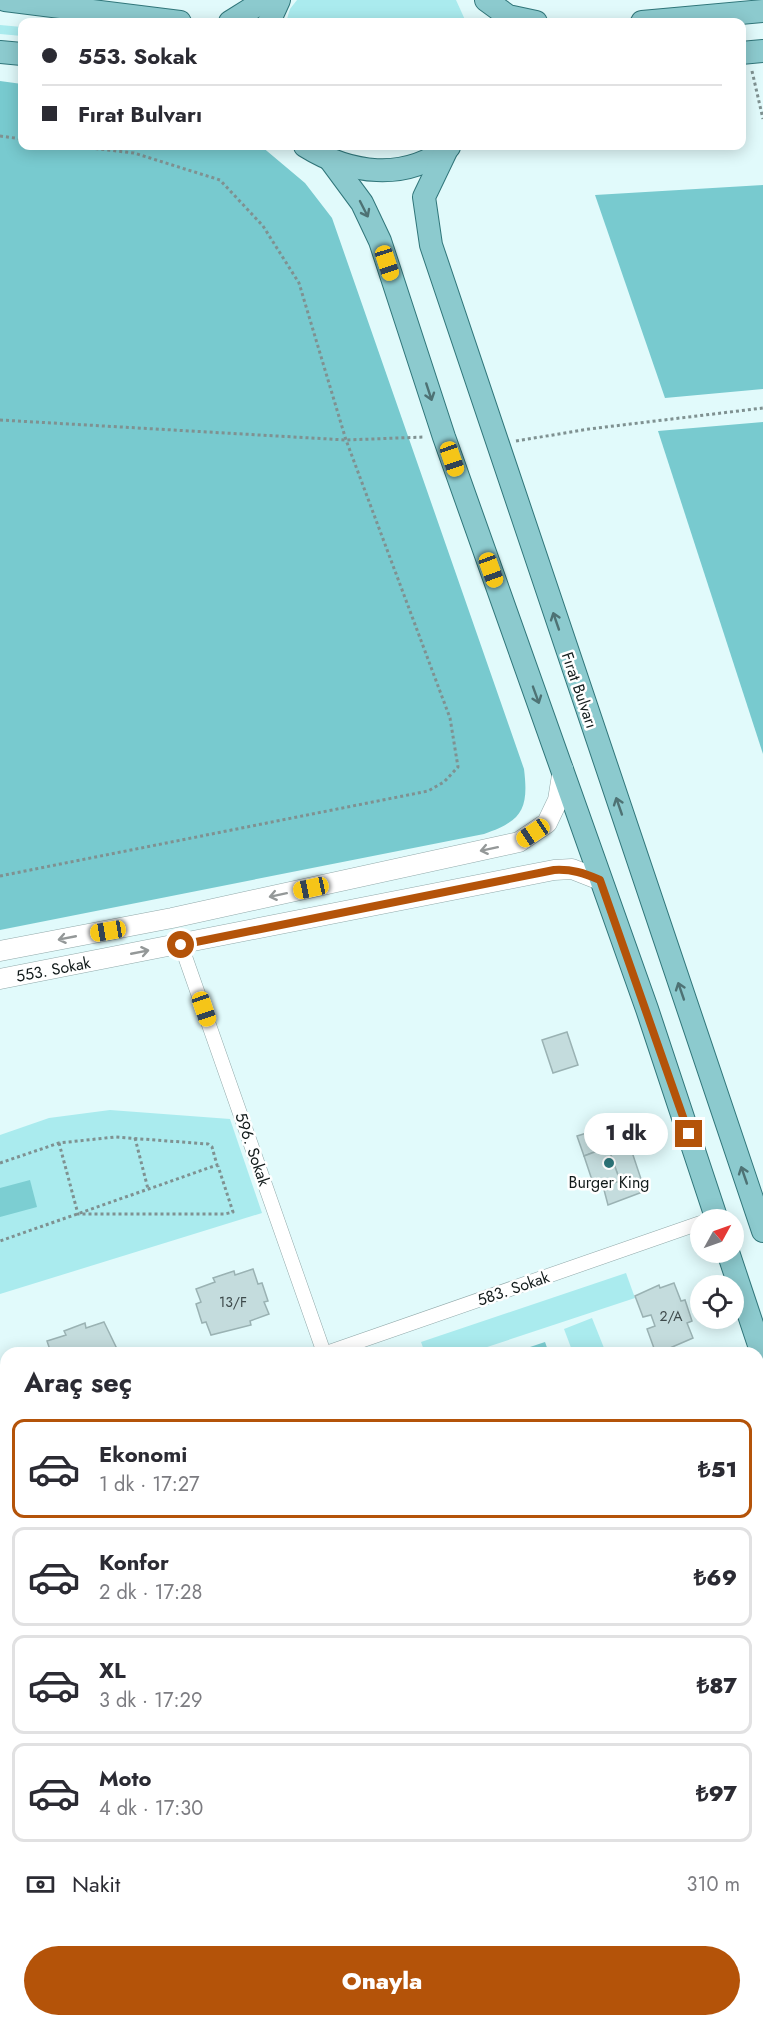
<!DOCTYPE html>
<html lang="tr">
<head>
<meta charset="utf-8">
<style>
	:root { --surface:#fff; --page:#f2f2f3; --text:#2b2b33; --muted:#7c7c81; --line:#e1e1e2; --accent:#b45309 }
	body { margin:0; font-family:Jost,sans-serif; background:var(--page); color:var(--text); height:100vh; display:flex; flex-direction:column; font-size:22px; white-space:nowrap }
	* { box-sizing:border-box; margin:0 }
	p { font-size:20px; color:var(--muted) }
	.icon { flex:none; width:33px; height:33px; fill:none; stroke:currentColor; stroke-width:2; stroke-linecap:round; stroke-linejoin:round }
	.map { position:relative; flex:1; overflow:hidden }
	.panel { position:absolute; left:0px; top:1347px; width:764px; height:680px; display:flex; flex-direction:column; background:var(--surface); border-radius:18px 18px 0 0; box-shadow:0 3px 15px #0003 }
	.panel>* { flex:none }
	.hud { position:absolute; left:18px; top:18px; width:728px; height:132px; border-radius:12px; box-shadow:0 3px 15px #0003; display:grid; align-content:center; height:132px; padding:0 24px; background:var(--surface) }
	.needle { width:39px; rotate:50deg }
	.fabs { position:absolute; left:690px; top:1209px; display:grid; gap:12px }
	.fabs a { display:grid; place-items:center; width:54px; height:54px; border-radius:50%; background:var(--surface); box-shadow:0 3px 15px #0003; font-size:30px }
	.end { position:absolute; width:27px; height:27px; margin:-14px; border:8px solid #b45309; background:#fff; box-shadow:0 0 0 3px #fff }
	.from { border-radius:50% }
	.bubble { position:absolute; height:42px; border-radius:21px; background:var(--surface); box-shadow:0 3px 15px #0003; font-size:20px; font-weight:800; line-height:42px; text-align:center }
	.car { position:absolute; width:18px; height:36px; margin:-18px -9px; border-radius:8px; box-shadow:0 0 4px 2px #0007; background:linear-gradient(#f5c518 24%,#345 0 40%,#f5c518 0 76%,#345 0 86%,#f5c518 0) }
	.hud b { display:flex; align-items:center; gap:21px; height:57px; font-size:22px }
	.hud b+b { border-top:2px solid var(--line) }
	.hud i { width:15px; height:15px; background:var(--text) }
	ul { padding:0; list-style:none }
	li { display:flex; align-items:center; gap:18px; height:99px; margin:0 12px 9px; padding:0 12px; border:3px solid var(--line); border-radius:12px }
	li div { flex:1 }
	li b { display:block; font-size:22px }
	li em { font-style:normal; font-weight:800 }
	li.on { border-color:var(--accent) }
	li>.icon { width:54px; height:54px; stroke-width:1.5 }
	h2 { padding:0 24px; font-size:27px; line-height:72px }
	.pay { display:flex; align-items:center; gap:15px; height:66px; padding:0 24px; font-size:22px }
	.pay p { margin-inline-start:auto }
	.primary-button { display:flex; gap:12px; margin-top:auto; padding:12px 24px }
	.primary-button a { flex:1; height:69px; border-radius:36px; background:var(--accent); color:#fff; font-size:24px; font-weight:800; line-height:69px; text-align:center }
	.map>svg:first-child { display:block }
</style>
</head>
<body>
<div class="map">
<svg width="763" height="2026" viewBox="0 0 763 2026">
	<rect width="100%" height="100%" fill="#e1fafb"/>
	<g fill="#aaebee">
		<path d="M297 0H456L466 22H286L290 9Z"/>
		<path d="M0 25 22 27V36L0 34Z"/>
		<path d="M110 1110 230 1119 262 1213 0 1294V1135L49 1118Z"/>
		<path d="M626 1273 635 1298 469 1353H425L421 1342Z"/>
		<path d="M592 1318 606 1353H573L564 1329Z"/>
		<path d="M6 1619V1780L0 1782V1621Z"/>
		<path d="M758 1765 763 1781V1892L758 1894Z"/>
		<path d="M6 1786V1811L0 1813V1788Z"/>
		<path d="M6 1857V1882L0 1884V1859Z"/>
		<path d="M0 1895 6 1914V1945L0 1947Z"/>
		<path d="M763 1971V2005L758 1989V1973Z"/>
		<path d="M6 1988V2020H171L172 2024 169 2026H0V1990Z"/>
	</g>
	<g fill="#78cacf">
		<path d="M0 81 22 84V146H261L305 183 332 218 524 769C529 809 522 821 484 834L0 930Z"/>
		<path d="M763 185V389L665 398 595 195Z"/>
		<path d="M763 422V754L658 431Z"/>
	</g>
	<g fill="#7cced2">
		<path d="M30 1180 37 1207 0 1217V1188Z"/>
		<path d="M545 1342 549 1353H526L524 1349Z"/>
	</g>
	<g fill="#c4dcdd" stroke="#9ab2b3" stroke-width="1.5">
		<path d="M567 1032 578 1065 553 1073 542 1040Z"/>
		<path d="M622 1122 645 1191 608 1205 603 1186 620 1181 608 1147 584 1156 577 1136Z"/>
		<path d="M608 1147 620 1181 595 1189 584 1156Z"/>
		<path d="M253 1269 258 1284 262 1283 268 1301 264 1302 269 1314 250 1321 251 1325 211 1335 206 1322 202 1323 196 1304 201 1302 196 1289 215 1282 213 1278 234 1271 235 1275Z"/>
		<path d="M674 1283 681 1301 685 1300 692 1321 687 1323 693 1338 663 1351 662 1348 655 1351 647 1329 655 1326 651 1315 643 1317 635 1296 659 1285 660 1288Z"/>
		<path d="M104 1322 119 1353H51L47 1341 66 1335 64 1331 85 1323 86 1328Z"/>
		<path d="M763 1629V1683L761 1684 762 1688 758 1690V1632Z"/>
		<path d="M331 2020H382L384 2026H324L332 2023Z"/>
		<path d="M702 2020H719L721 2026H686Z"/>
	</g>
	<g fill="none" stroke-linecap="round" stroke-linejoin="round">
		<defs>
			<g id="street">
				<path d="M181 945 324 1353"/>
				<path d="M326 1353 700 1223"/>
				<path d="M0 1465 6 1482"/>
				<path d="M758 1567 763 1565"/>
				<path d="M0 1842 6 1839"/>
				<path d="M758 1956 763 1954"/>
				<path d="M198 2020 200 2026"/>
				<path d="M753 2020 755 2026"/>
				<path d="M539 2026 554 2020"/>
			</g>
			<g id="secondary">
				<path d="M0 951 172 918 519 842 547 823 558 800 563 769"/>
				<path d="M0 979 554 870 572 869 600 880"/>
			</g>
			<g id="primary">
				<path d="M5 0 180 22"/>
				<path d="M486 0 508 16 536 22"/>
				<path d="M230 22 265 0"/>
				<path d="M269 22 279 0"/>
				<path d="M642 22 763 11"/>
				<path d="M0 52 22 54"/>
				<path d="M741 53 763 51"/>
				<path d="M305 146C350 174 404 182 449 147"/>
				<path d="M447 149 424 197 431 245 763 1231"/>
				<path d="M331 161 362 203 380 241 444 437 647 1009 717 1220"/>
				<path d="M728 1252 763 1357"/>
			</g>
		</defs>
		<use href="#street" stroke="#91a9aa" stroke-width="15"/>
		<use href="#secondary" stroke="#91a9aa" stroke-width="21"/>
		<use href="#primary" stroke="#30767a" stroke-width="24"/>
		<g stroke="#7f9191" stroke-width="3" stroke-dasharray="3 3" stroke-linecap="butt">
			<path d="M752 71 763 119"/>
			<path d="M0 136 22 139"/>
			<path d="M0 420 346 440 424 437"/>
			<path d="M516 441 589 429 763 408"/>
			<path d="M0 876 428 791 444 782 458 767 450 718 346 440 299 283 263 226 220 180 134 153 73 146"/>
			<path d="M135 1138 148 1189"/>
			<path d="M59 1143 78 1214H225L233 1212 218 1166"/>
			<path d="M0 1163 59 1143 115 1137 208 1144 212 1147 217 1165 0 1241"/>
			<path d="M0 1615 6 1613"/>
			<path d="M0 1694 6 1692"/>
			<path d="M758 1713 759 1711"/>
			<path d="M0 1724 4 1711 3 1693"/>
			<path d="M758 1771 763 1787"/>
			<path d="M0 1784 6 1782"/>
			<path d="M758 1805 763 1804"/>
			<path d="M758 1849 763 1852"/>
			<path d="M758 1886 763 1884"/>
			<path d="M0 1982 6 1986"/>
			<path d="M0 2018 19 2026"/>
			<path d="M108 2020 113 2026"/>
			<path d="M174 2026 175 2025"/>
		</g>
		<use href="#street" stroke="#fff" stroke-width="14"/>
		<use href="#secondary" stroke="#fff" stroke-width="20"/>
		<use href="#primary" stroke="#8ccace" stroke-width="22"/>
	</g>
	<defs><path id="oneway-shaft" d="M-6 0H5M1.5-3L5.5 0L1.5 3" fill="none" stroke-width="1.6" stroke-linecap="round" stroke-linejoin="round" transform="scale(1.5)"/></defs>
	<g stroke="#4e7274">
		<use href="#oneway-shaft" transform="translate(364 209) rotate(63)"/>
		<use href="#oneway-shaft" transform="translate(429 392) rotate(72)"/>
		<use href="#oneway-shaft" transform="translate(556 621) rotate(-109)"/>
		<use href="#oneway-shaft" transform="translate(536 695) rotate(70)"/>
		<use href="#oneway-shaft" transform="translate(619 806) rotate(-109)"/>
		<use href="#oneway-shaft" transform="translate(681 991) rotate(-109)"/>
		<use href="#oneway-shaft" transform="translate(744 1175) rotate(-109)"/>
	</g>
	<g stroke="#949898">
		<use href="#oneway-shaft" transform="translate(489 849) rotate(168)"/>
		<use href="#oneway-shaft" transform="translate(278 895) rotate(168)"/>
		<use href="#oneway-shaft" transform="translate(67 938) rotate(169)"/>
		<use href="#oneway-shaft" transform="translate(140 952) rotate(-11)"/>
	</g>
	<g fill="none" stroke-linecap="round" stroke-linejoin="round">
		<path stroke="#b45309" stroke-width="8" d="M181 945 554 870C572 869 584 873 600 880L689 1134"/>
	</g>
	<circle fill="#2d767a" stroke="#fff" stroke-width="2" cx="609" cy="1163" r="6"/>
	<g text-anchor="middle" stroke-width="5" stroke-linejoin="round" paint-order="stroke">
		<g font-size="14" fill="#3e4a4b">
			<text x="233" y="1307">13/F</text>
			<text x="671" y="1321">2/A</text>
		</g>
		<g font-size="16" fill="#111a1a" stroke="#fff">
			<text transform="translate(580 690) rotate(71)" y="6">Fırat Bulvarı</text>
			<text transform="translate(53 969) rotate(-11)" y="6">553. Sokak</text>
			<text transform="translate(253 1149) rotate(71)" y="6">596. Sokak</text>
			<text transform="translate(513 1288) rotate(-19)" y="6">583. Sokak</text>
		</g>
		<g font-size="16" fill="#111a1a" stroke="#fff">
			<text x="609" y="1188">Burger King</text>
		</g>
	</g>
</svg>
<div class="fabs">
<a><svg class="needle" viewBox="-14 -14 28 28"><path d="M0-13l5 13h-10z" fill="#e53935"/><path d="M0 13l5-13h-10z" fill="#7c7c81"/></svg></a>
<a><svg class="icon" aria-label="locate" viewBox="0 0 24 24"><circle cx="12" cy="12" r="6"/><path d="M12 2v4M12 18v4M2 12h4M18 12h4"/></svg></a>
</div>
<i class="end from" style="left:181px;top:945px"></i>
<i class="end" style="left:689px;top:1134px"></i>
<div class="bubble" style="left:584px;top:1113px;width:84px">1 dk</div>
<i class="car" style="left:387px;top:263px;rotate:162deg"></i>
<i class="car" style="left:452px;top:459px;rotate:161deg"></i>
<i class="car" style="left:491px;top:570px;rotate:160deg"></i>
<i class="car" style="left:533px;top:833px;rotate:236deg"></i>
<i class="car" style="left:311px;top:888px;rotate:258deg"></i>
<i class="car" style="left:108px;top:931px;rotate:260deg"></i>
<i class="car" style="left:204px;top:1009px;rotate:161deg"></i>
<div class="hud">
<b><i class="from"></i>553. Sokak</b>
<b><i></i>Fırat Bulvarı</b>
</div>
<section class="panel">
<h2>Araç seç</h2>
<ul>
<li class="on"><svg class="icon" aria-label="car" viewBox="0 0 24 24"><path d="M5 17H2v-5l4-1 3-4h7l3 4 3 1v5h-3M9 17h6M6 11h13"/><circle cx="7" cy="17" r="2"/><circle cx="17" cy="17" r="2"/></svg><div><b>Ekonomi</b><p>1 dk · 17:27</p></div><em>₺51</em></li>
<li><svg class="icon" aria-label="car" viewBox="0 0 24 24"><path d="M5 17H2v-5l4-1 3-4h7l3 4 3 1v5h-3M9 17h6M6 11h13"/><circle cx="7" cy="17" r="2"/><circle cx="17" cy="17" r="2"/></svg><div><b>Konfor</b><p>2 dk · 17:28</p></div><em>₺69</em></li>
<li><svg class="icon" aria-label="car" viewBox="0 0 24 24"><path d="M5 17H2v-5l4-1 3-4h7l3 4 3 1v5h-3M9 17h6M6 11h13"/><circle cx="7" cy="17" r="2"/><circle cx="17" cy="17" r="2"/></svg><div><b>XL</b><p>3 dk · 17:29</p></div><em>₺87</em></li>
<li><svg class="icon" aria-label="car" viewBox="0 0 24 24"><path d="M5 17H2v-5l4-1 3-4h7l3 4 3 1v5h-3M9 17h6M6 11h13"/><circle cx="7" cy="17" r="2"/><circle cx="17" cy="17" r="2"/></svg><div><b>Moto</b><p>4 dk · 17:30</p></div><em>₺97</em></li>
</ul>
<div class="pay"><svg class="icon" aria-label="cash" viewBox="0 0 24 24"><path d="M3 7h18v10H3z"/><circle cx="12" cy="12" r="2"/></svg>Nakit<p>310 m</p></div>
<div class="primary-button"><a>Onayla</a></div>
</section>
</div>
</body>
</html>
